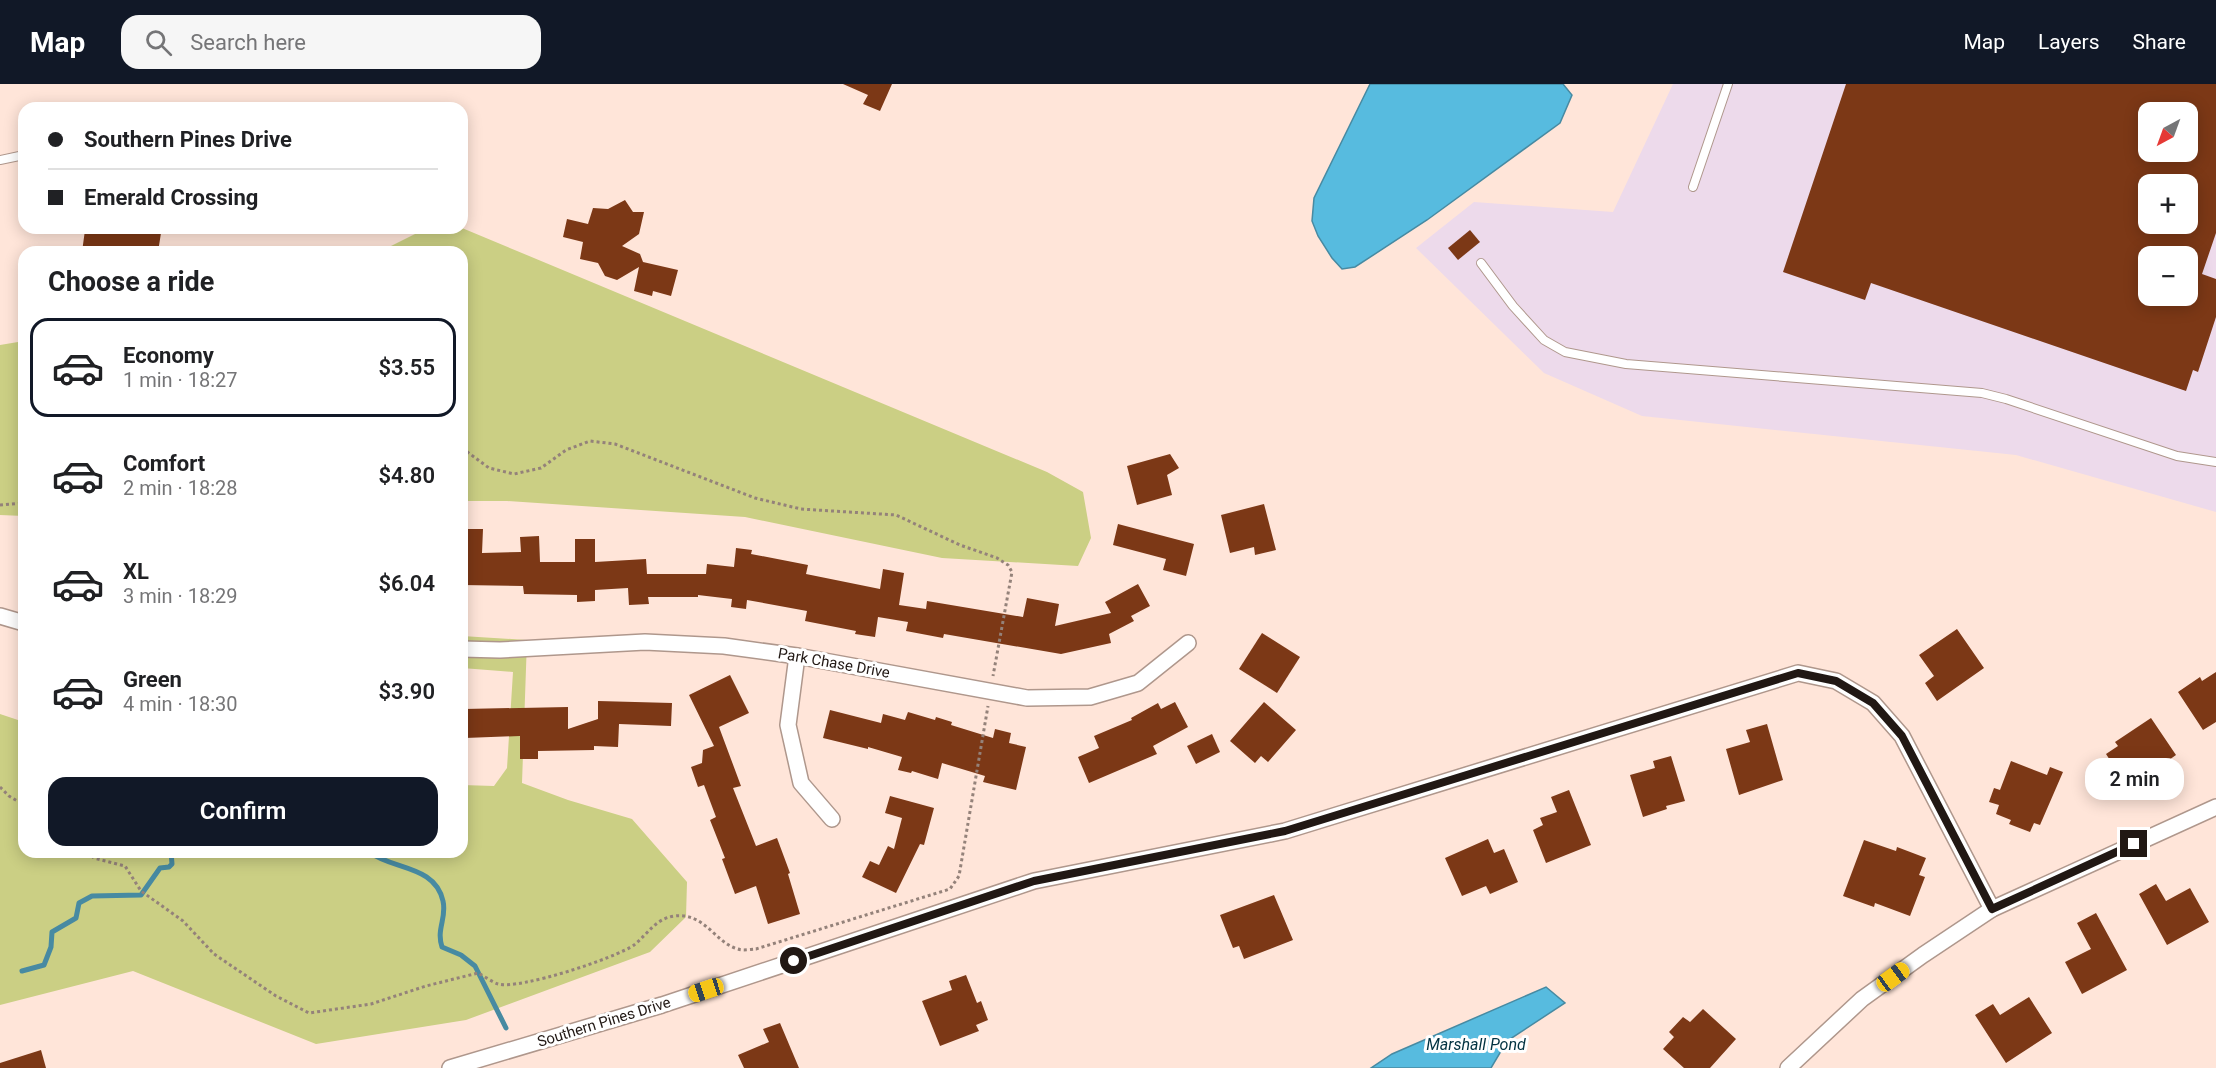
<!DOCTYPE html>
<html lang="en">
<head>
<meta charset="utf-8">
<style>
	:root { --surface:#fff; --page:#f6f6f6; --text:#202124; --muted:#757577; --line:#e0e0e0; --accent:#111827 }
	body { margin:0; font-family:Roboto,sans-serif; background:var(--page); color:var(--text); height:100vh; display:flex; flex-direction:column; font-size:22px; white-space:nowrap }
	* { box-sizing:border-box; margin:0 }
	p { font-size:20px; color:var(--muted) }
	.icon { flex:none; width:33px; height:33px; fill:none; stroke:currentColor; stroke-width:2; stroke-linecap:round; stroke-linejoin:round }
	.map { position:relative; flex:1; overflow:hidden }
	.panel { position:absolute; left:18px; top:162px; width:450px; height:612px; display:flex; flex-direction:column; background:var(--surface); border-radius:18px; box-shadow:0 3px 15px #0003 }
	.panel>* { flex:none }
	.hud { position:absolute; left:18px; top:18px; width:450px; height:132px; border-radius:18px; box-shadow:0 3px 15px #0003; display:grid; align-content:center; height:132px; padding:0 30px; background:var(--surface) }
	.needle { width:39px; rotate:221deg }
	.tools { position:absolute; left:2138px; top:18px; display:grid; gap:12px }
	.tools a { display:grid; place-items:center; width:60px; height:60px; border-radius:12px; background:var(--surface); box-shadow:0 3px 15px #0003; font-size:30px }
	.end { position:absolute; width:27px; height:27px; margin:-14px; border:8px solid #211814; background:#fff; box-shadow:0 0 0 3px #fff }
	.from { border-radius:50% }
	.bubble { position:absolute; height:42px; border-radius:18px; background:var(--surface); box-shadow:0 3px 15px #0003; font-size:20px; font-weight:600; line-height:42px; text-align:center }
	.car { position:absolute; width:18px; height:36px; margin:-18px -9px; border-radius:8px; box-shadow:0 0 4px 2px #0007; background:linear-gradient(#f5c518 24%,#345 0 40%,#f5c518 0 76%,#345 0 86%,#f5c518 0) }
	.hud b { display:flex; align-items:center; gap:21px; height:57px; font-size:22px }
	.hud b+b { border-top:2px solid var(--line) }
	.hud i { width:15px; height:15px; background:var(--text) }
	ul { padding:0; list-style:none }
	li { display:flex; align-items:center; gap:18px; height:99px; margin:0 12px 9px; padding:0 18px; border:3px solid transparent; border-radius:18px }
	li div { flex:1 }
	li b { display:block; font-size:22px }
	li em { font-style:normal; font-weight:600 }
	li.selected { border-color:var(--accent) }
	li>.icon { width:54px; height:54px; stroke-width:1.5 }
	h2 { padding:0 30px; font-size:27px; line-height:72px }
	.button { display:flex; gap:12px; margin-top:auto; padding:12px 30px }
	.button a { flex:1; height:69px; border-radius:18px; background:var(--accent); color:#fff; font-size:24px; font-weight:600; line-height:69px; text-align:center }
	header { display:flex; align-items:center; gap:36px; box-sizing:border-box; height:84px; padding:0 30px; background:var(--accent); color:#fff }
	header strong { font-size:28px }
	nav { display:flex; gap:33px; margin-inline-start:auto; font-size:21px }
	.search { width:420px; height:54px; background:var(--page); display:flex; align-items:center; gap:15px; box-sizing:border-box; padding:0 21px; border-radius:18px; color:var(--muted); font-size:22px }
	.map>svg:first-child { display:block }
</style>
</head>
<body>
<header>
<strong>Map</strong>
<div class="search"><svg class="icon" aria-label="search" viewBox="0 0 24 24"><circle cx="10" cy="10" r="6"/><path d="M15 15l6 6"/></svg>Search here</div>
<nav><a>Map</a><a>Layers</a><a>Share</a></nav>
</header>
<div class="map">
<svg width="2216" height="984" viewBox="0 0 2216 984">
	<rect width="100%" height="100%" fill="#ffe5d9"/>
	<path fill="#eddaeb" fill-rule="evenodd" d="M1673 0H2216V428L2016 371 1642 332 1544 289 1416 164 1474 118 1613 128ZM2148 28H2187V68H2148ZM2148 100H2187V140H2148ZM2148 172H2187V212H2148Z"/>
	<g fill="#cbcf84">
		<path d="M427 144H462L1047 388 1083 408 1091 454 1078 482 942 474 745 433 507 417H462V168H379Z"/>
		<path d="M24 257V432L0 431V261Z"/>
		<path d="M462 552 527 556 522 699 568 716 632 735 687 798 686 833 650 868 466 936 316 960 133 887 0 921V630L24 638V768H462V701L494 702 507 684 513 588 462 584Z"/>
	</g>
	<g fill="#57bbdf" stroke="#478aa2" stroke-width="1.5">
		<path d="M1370 0H1563L1572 11 1560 39 1427 136 1355 183 1342 185 1332 174 1318 152 1312 137 1314 114Z"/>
		<path d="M1546 903 1565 919 1507 957 1491 984H1371L1392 970Z"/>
	</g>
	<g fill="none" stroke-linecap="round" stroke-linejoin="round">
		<g stroke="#478aa2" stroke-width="5">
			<path d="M369 768C393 786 435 781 443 817 447 834 436 845 442 863L461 871 475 882 506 944"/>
			<path d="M22 887 44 881 51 863 52 848 76 834 79 819 92 812 141 811 160 784 169 783 172 780 171 768"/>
		</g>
	</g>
	<g fill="#7c3816" fill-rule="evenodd">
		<path d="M843 0H892L880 27 863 20 868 11Z"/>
		<path d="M1846 0H2216V149L2202 190 2216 195V233L2198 288 2193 286 2186 307 1871 199 1865 216 1783 188ZM2148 28H2187V68H2148ZM2148 100H2187V140H2148ZM2148 172H2187V212H2148Z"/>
		<path d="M625 116 633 128H644L639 150 622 162 640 170 643 178 678 186 671 212 653 207 652 212 634 207 639 183 617 196 605 192 598 179 580 175 583 158 563 153 567 135 588 140 593 124 608 125Z"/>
		<path d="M97 144H128L161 149 158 168H82L85 146 96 148Z"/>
		<path d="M1470 146 1480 158 1458 176 1448 164Z"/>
		<path d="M1170 370 1179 384 1167 391 1172 411 1137 421 1127 382Z"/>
		<path d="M1264 420 1276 466 1255 471 1254 463 1230 469 1221 431Z"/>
		<path d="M1118 440 1194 460 1186 492 1163 486 1166 475 1113 461Z"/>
		<path d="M465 445H483L482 469 521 468 520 453 539 452 540 478H575V455H595V478L646 475 647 490H706L707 480 734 483 736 464 752 466 751 470 808 481 806 490 880 505 883 485 904 489 899 521 926 525 927 517 1023 533 1027 514 1059 520 1055 542 1111 529 1105 518 1138 500 1150 522 1131 532 1134 537 1109 550 1111 559 1061 570 944 550 943 554 906 547 908 538 878 533 875 553 855 550 856 547 805 537 807 527 747 516 746 525 731 523 732 515 698 511V513H648L649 520 629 521 628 504 595 506V517L577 518V511L524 510 523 502 462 501V451L465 452Z"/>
		<path d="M1957 545 1984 584 1937 617 1925 599 1934 592 1919 571Z"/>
		<path d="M1262 549 1300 573 1277 609 1239 585Z"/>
		<path d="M2216 588V638L2203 646 2178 608 2200 593 2202 597Z"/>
		<path d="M730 591 749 629 719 643 741 702 733 704 756 762 777 754 790 789 788 790 800 830 768 840 756 802 735 810 722 775 725 774 710 736 716 733 704 701 698 703 691 683 702 679 703 666 714 662 689 611Z"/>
		<path d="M598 617 672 619 671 642 619 640 618 663 594 662V666L538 667V675H520V652L465 654 464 625 568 623V645L598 635Z"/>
		<path d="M1175 618 1188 643 1153 662 1157 670 1089 699 1078 673 1099 664 1094 652 1132 636 1131 634 1158 619 1161 625Z"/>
		<path d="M1264 618 1296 646 1268 678 1261 672 1255 679 1230 657Z"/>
		<path d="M830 626 881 639 883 630 905 636 908 628 935 636 936 633 952 638 951 641 993 654 995 645 1011 649 1009 659 1026 663 1016 706 983 698 985 692 942 679 938 695 912 687 911 689 898 686 902 673 868 663V665L823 654Z"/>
		<path d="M2151 634 2176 671 2145 693 2149 699 2132 710 2106 670 2118 662 2115 658Z"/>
		<path d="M1767 640 1783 696 1739 711 1726 665 1750 658 1746 646Z"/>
		<path d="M1212 650 1220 668 1196 680 1187 662Z"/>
		<path d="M1671 672 1685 717 1666 722 1667 725 1643 733 1630 691 1655 684 1653 677Z"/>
		<path d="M2011 677 2047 691 2050 683 2063 688 2040 741 2034 739 2030 748 2009 740 2011 736 1996 730 1999 721 1989 718 1994 704 2000 706Z"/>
		<path d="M1569 706 1591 761 1546 779 1533 746 1543 741 1540 734 1557 728 1551 713Z"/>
		<path d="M890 712 934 724 924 761 920 760 896 809 862 793 870 777 879 781 888 762 894 765 902 734 885 729Z"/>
		<path d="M1488 755 1494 769 1504 765 1518 798 1490 810 1486 802 1462 812 1445 774Z"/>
		<path d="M1864 756 1896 767 1897 763 1926 774 1919 791 1925 793 1910 832 1875 819 1874 823 1843 812Z"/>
		<path d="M2156 800 2166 817 2190 804 2209 838 2167 861 2139 810Z"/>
		<path d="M1274 811 1293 856 1244 875 1239 862 1233 864 1220 831Z"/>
		<path d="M2096 829 2127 886 2082 910 2065 878 2091 865 2077 839Z"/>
		<path d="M966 891 977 919 981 917 988 936 976 941 979 947 940 962 922 917 952 906 949 897Z"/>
		<path d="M2029 913 2052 949 2006 979 1975 931 1993 920 2000 931Z"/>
		<path d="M1703 925 1736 955 1710 984H1684L1663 965 1674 953 1669 948 1683 933 1690 938Z"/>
		<path d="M780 939 799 984H744L738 971 769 958 763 945Z"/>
		<path d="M41 966 46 984H0V979Z"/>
	</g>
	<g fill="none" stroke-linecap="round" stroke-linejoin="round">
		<defs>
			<g id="lane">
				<path d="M0 76 24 71"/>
				<path d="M1693 103 1728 0"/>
				<path d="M1481 179 1513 222 1544 256 1565 268 1626 280 1982 309 2006 315 2177 372 2216 378"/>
			</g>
			<g id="street">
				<path d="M0 532 24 539"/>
				<path d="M462 565 500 566 645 558 724 562 797 572 1027 614 1090 613 1138 599 1188 559"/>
				<path d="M797 572 788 641 801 699 832 735"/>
				<path d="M450 984 662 921 1034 797 1285 747 1798 589 1836 597 1873 619 1902 652 1992 825"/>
				<path d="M1788 984 1862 915 1923 871 1992 825 2216 723"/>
			</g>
		</defs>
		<use href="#lane" stroke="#af978c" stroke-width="10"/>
		<use href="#street" stroke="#af978c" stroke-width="18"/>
		<g stroke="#94827a" stroke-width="3" stroke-dasharray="3 3" stroke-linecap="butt">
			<path d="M462 364 489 384 514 390 541 384 566 366 590 357 615 360 755 414 801 425 896 431 960 461 997 474 1008 481 1012 488 993 592"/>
			<path d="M0 421 24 419"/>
			<path d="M0 703 9 712 24 721"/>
			<path d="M87 768 94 774 125 782 141 807 183 837 214 870 276 912 309 929 371 920 426 902 478 889C484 892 492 898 498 900 519 906 616 874 634 861 648 850 655 835 674 832 705 828 715 859 738 865 743 867 751 865 756 865L950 805 959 792 988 622"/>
		</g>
		<use href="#lane" stroke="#fff" stroke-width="8"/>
		<use href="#street" stroke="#fff" stroke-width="15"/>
	</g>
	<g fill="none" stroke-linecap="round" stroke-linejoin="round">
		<path stroke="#211814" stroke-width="8" d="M794 877 1034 797 1285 747 1798 589 1836 597 1873 619 1902 652 1992 825 2134 760"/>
	</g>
	<g text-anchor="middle" stroke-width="6" stroke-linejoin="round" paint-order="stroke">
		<g font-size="15" fill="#211814" stroke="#fff">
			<text transform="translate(834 579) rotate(10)" y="5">Park Chase Drive</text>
			<text transform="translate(604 938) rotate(-17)" y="5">Southern Pines Drive</text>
		</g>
		<g font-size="16" font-style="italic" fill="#023241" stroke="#fff">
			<text x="1476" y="966">Marshall Pond</text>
		</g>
	</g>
</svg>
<div class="tools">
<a><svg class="needle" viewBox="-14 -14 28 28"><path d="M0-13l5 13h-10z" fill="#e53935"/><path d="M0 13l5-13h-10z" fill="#757577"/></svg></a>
<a>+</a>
<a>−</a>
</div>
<i class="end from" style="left:794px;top:877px"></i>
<i class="end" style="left:2134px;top:760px"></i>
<div class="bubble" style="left:2085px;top:674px;width:99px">2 min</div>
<i class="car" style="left:1893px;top:893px;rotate:54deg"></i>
<i class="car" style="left:706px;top:906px;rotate:252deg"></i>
<div class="hud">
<b><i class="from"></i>Southern Pines Drive</b>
<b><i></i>Emerald Crossing</b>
</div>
<section class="panel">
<h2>Choose a ride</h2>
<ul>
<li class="selected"><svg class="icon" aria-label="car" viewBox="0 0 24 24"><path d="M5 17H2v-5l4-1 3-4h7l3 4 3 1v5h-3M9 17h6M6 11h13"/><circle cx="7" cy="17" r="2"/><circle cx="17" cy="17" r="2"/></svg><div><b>Economy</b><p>1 min · 18:27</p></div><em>$3.55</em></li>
<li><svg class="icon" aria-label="car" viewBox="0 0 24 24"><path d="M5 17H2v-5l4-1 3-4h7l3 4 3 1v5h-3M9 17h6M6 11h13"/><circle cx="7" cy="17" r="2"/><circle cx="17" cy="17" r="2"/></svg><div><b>Comfort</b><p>2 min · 18:28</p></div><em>$4.80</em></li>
<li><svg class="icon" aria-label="car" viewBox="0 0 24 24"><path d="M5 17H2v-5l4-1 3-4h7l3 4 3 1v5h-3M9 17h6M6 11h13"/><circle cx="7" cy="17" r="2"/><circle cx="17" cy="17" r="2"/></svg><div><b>XL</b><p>3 min · 18:29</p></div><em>$6.04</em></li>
<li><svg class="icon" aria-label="car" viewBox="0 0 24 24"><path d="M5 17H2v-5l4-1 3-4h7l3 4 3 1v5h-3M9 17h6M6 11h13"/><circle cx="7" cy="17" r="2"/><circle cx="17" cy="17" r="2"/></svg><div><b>Green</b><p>4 min · 18:30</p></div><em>$3.90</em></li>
</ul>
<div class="button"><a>Confirm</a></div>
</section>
</div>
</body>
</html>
